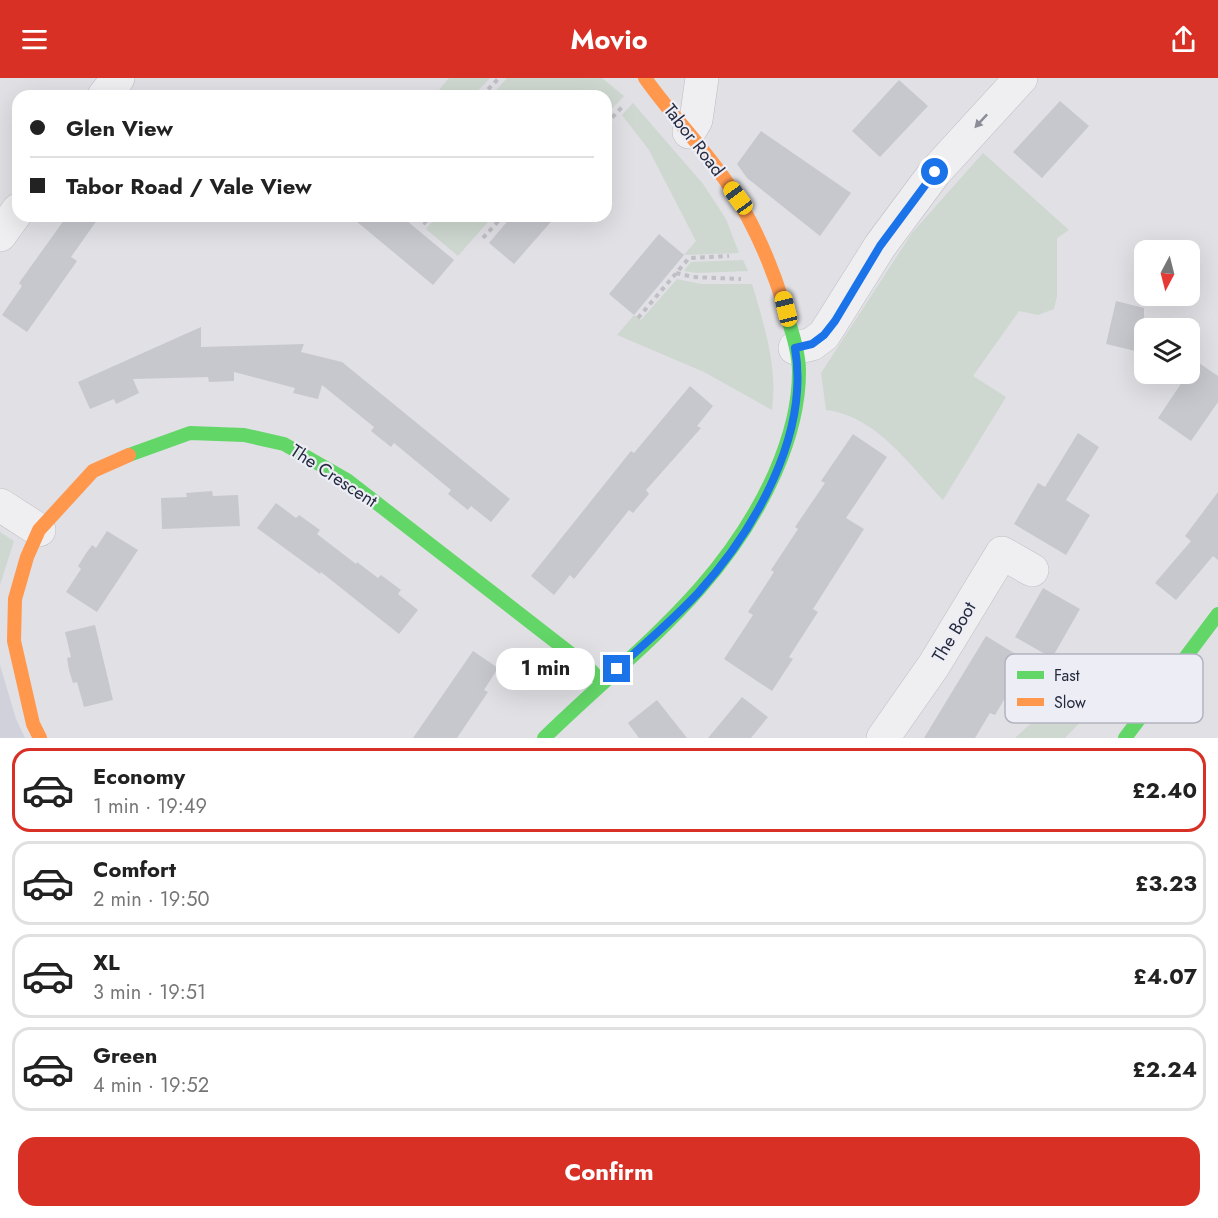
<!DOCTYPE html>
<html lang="en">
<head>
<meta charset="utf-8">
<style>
	:root { --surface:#fff; --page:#f2f2f2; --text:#222; --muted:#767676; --line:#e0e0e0; --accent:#d93025 }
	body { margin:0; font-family:Jost,sans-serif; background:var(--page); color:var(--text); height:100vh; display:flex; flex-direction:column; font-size:22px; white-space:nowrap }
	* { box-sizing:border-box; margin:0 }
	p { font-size:20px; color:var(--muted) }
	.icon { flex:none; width:33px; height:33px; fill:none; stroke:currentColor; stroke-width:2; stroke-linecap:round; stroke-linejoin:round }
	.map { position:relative; height:660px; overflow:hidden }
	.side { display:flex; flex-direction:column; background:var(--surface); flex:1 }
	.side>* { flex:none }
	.top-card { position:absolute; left:12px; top:12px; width:600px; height:132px; border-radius:18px; box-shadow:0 6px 24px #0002; display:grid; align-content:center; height:132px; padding:0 18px; background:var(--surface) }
	.needle { width:39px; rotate:187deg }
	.tools { position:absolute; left:1134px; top:162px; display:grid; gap:12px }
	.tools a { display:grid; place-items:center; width:66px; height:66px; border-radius:12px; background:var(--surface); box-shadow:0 6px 24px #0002; font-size:30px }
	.end { position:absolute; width:27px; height:27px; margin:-14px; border:8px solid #1a73e8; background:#fff; box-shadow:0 0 0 3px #fff }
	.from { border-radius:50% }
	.bubble { position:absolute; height:42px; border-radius:18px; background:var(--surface); box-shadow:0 6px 24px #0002; font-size:20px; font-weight:700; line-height:42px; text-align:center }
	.car { position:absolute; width:18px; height:36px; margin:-18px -9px; border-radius:8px; box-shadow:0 0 4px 2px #0007; background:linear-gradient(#f5c518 24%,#345 0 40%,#f5c518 0 76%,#345 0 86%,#f5c518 0) }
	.top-card b { display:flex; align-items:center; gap:21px; height:57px; font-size:22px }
	.top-card b+b { border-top:2px solid var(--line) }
	.top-card i { width:15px; height:15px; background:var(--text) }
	ul { padding:10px 0 0; list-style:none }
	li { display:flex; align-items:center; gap:18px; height:84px; margin:0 12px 9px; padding:0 6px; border:3px solid var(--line); border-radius:18px }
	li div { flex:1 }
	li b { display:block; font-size:22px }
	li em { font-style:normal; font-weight:700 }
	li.active { border-color:var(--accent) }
	li>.icon { width:54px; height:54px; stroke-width:1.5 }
	.action { display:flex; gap:12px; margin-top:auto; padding:12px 18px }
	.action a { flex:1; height:69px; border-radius:18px; background:var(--accent); color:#fff; font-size:24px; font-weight:700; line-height:69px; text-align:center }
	header { display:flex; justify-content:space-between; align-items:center; height:78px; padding:0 18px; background:var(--accent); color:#fff; font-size:27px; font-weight:700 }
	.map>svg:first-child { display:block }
</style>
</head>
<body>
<header><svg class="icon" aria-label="menu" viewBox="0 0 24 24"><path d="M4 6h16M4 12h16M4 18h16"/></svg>Movio<svg class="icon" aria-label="share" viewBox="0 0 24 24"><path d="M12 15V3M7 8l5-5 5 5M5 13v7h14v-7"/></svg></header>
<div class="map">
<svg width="1218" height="660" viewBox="0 0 1218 660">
	<rect width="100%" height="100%" fill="#e0e0e5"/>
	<path fill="#d0d1db" d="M0 587 16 641 25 660H0Z"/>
	<g fill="#ced8d0">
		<path d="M449 0H490L473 18H434Z"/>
		<path d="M507 0H602L624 18 606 37V18H491Z"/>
		<path d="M633 25 703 106 726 141 739 175 684 177 696 163 649 72 622 37Z"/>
		<path d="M983 75 1069 152 1057 160V218L1054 231 1038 237 1019 233 973 298 1006 319 943 422C909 387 877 338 826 332L821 295 912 155Z"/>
		<path d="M428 138H493L458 178 426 151 433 143Z"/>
		<path d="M743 182 748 193 697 195 684 193 691 184Z"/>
		<path d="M677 201 701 206H752C764 247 778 289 772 332L704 294 617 257 634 237 641 242Z"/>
		<path d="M0 454 14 463 0 507Z"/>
		<path d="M1107 576 1133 590 1065 660H1015Z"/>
	</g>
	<g fill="#c7c8cd">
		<path d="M899 2 928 28 880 79 852 53Z"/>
		<path d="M1060 23 1089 48 1042 100 1013 74Z"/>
		<path d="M761 53 851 115 820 158 747 100 737 86Z"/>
		<path d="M67 138H100L71 179 77 183 27 254 2 237 22 208 19 205Z"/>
		<path d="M350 138H401L454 182 433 207Z"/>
		<path d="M512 138H556L514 186 489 165Z"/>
		<path d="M659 156 684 177 634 237 609 216Z"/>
		<path d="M1116 223 1144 230V275L1106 266Z"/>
		<path d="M201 249V269L304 266 301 274 342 284 510 421 491 444 471 428 468 432 448 416 451 412 394 365 391 369 371 353 374 349 322 307 318 321 293 315 295 310 234 294V303L209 304 208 299 133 301 139 315 116 326 114 321 90 331 78 304Z"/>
		<path d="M1196 283 1218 298V324L1191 363 1158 340Z"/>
		<path d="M690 308 713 328 697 348 701 350 646 412 649 416 633 435 629 432 574 501 570 497 554 517 531 498 631 373 634 375Z"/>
		<path d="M1078 355 1099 369 1066 422 1090 437 1066 477 1014 446 1038 405 1045 409Z"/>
		<path d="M853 356 887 379 846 440 864 451 813 531 818 534 789 579 793 581 772 613 724 581 753 537 748 534 774 494 771 492 798 451 795 449 825 405 821 403Z"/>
		<path d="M212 413 213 418 238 417 240 448 162 451 161 420 187 419 186 415Z"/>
		<path d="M1218 414V482L1213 478 1176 522 1155 505 1191 463 1185 458Z"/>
		<path d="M276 425 296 440 299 437 320 452 317 456 356 486 357 484 378 500 381 497 401 512 398 516 418 532 399 556 321 494 320 496 257 450Z"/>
		<path d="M107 453 138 472 97 534 66 514 81 491 78 488 85 477 92 467 96 470Z"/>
		<path d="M1043 510 1080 531 1052 580 1015 559Z"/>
		<path d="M95 547 113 622 84 629 77 604 73 605 69 592 67 580 71 579 65 554Z"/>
		<path d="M986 558 1027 583 995 637 990 635 975 660H924Z"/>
		<path d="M473 573 498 590 484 612 488 614 457 660H413Z"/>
		<path d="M742 619 768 639 751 660H708Z"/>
		<path d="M657 622 687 660H639L628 645Z"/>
	</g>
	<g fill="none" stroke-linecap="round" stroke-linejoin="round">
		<defs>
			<g id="street">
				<path d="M104 18 118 0"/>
				<path d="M689 54 696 42 702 0"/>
				<path d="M0 157 18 132"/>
				<path d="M795 270 812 266 824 257 880 168 935 94 1021 0"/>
				<path d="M0 427 39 452"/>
				<path d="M883 660 934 587 1002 475 1032 492"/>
			</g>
		</defs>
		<use href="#street" stroke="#bdbdc3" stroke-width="34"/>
		<g stroke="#bfbfc5" stroke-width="4" stroke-dasharray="4.5 4.5" stroke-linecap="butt">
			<path d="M482 18 499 0"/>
			<path d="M606 46 624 27"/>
			<path d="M417 138 426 146"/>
			<path d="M483 160 503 138"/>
			<path d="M676 195 693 199 741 201"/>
			<path d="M638 240 689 180 729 178"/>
		</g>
		<use href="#street" stroke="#efeff2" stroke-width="33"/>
		<g stroke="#63d668" stroke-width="14">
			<path d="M129 377 190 355 244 357 284 366 347 402 588 589 602 604"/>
			<path d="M544 660C632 574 723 512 775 395 789 363 799 330 799 294 799 271 789 246 783 224"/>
			<path d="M1125 660 1218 536"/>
		</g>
		<g stroke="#ff974d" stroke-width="14">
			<path d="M645 0C671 37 703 69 728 106 752 142 770 183 783 224"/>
			<path d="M40 660 33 646 14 563 15 521 27 479 39 452 93 393 129 377"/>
		</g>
	</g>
	<defs><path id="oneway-solid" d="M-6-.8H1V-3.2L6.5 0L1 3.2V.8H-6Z" transform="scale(1.5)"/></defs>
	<use fill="#8a8c98" href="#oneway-solid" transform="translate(981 43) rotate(133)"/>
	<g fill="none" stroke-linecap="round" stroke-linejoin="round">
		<path stroke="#1a73e8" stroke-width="8" d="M617 591C644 566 673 542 698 515 754 453 810 357 795 270L812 266 824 257 835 243 880 168 935 94"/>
	</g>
	<g text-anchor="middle" stroke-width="4.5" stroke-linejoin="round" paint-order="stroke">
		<g font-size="18" fill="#262a3f" stroke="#edeef5">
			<text transform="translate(694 62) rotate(52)" y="6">Tabor Road</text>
			<text transform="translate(334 398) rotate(33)" y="6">The Crescent</text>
			<text transform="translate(954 554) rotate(-59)" y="6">The Boot</text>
		</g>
	</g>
	<rect x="1005" y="576" width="198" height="69" rx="9" fill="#edeef5" stroke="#b1b3be" stroke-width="1.5"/>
	<rect x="1017" y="593" width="27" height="8" fill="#63d668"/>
	<rect x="1017" y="620" width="27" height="8" fill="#ff974d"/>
	<g font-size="16" fill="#262a3f">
		<text x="1054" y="603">Fast</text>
		<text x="1054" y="630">Slow</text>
	</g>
</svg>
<div class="tools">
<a><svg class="needle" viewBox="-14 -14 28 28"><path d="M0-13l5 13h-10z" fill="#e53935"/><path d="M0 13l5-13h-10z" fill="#767676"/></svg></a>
<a><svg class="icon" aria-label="layers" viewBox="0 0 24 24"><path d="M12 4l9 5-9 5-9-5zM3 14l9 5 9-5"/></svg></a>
</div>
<i class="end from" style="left:935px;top:94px"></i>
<i class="end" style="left:617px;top:591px"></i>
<div class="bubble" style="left:496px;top:570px;width:99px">1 min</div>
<i class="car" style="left:738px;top:120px;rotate:324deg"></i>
<i class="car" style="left:786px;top:231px;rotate:346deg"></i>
<div class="top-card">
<b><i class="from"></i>Glen View</b>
<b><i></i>Tabor Road / Vale View</b>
</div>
</div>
<section class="side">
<ul>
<li class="active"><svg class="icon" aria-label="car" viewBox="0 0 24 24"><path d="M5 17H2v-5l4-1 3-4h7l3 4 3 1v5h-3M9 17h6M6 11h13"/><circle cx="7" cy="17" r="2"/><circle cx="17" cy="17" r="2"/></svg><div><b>Economy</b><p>1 min · 19:49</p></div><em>£2.40</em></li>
<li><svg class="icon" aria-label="car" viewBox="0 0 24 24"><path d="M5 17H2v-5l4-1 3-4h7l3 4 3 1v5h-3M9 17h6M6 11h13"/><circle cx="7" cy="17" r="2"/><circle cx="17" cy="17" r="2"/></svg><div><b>Comfort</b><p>2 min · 19:50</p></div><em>£3.23</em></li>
<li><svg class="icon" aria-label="car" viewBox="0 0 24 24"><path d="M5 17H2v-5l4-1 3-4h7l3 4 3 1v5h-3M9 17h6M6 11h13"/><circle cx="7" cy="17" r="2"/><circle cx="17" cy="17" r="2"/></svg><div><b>XL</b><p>3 min · 19:51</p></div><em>£4.07</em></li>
<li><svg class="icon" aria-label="car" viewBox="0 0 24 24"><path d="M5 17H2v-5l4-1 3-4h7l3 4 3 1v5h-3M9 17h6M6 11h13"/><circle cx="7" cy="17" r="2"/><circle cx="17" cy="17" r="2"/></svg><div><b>Green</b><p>4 min · 19:52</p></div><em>£2.24</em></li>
</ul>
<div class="action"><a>Confirm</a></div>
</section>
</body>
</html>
